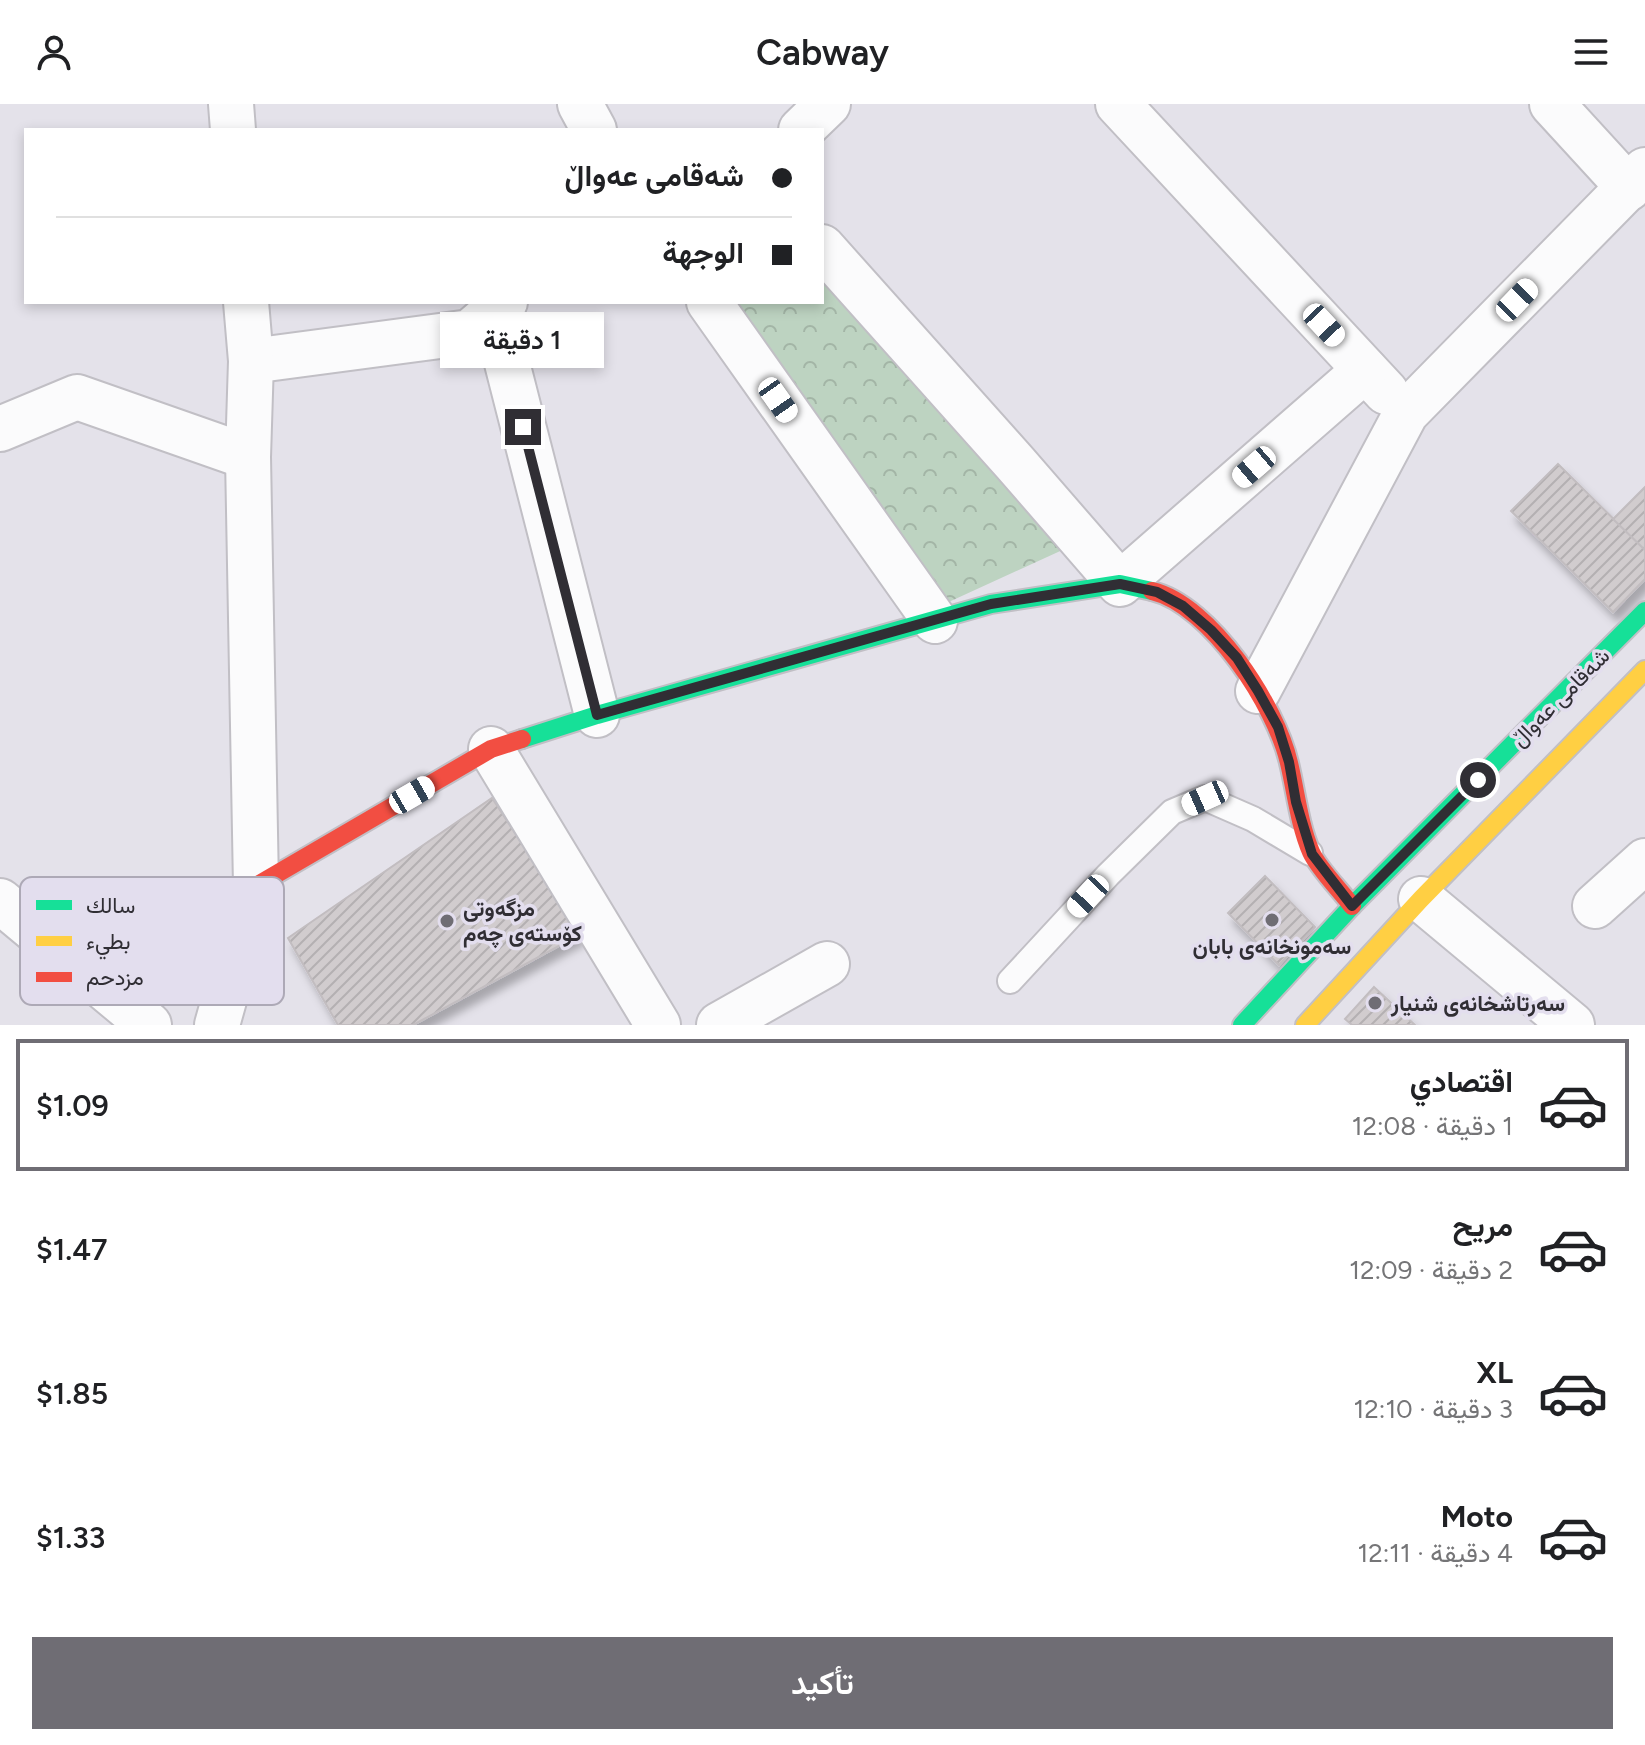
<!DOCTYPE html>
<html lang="ar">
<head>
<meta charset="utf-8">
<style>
	:root { --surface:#fff; --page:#f6f6f6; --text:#202124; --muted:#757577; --line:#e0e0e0; --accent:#6f6d74 }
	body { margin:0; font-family:Figtree,Vazirmatn,sans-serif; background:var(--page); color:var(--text); direction:rtl; height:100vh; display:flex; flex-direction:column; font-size:30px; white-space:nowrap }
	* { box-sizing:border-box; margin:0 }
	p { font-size:26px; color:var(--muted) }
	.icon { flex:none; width:44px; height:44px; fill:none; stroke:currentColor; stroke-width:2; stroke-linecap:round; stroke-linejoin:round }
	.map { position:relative; height:921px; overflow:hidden; direction:ltr }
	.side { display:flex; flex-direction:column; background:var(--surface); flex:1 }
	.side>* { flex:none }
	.top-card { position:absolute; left:24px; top:24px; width:800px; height:176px; border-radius:0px; box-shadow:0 4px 12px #0003; direction:rtl; display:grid; align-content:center; height:176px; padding:0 32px; background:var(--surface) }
	.end { position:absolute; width:36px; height:36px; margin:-18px; border:10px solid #302e34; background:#fff; box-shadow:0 0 0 4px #fff }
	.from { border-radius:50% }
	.bubble { position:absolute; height:56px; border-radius:0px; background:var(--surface); box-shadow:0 4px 12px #0003; font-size:26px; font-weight:600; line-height:56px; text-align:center; direction:rtl }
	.car { position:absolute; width:24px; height:48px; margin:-24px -12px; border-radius:10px; box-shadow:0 0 6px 2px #0007; background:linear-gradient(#fff 24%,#345 0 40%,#fff 0 76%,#345 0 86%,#fff 0) }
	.top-card b { display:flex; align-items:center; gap:28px; height:76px; font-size:30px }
	.top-card b+b { border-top:2px solid var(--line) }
	.top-card i { width:20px; height:20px; background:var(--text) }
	ul { padding:14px 0 0; list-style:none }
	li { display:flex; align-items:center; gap:24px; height:132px; margin:0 16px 12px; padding:0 16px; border:4px solid transparent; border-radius:0px }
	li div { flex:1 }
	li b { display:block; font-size:30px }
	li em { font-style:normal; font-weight:600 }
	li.on { border-color:var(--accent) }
	li>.icon { width:72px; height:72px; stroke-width:1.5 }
	.button { display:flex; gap:16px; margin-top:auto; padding:16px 32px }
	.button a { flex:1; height:92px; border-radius:0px; background:var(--accent); color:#fff; font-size:32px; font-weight:600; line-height:92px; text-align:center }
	header { display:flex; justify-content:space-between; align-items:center; height:104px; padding:0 32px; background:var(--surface); font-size:36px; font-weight:600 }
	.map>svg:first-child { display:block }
</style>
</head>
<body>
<header><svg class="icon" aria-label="menu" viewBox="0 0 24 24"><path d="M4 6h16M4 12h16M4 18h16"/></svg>Cabway<svg class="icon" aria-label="person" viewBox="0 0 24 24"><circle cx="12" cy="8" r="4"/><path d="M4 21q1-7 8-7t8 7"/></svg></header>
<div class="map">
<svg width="1645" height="921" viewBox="0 0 1645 921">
	<defs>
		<pattern id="forest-crowns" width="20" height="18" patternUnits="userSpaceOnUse" patternTransform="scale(2)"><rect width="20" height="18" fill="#bdd3c1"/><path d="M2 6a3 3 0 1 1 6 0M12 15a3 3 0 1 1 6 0" fill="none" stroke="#a3b5a6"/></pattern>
		<pattern id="building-hatch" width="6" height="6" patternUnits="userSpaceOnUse" patternTransform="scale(2)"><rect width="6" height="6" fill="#d1ccce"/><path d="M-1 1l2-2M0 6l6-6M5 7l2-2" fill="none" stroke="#b4b0b2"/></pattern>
		<filter id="shadow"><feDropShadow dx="5" dy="9" stdDeviation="4" flood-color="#0004"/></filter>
	</defs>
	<rect width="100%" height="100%" fill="#e4e2ea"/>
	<path fill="url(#forest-crowns)" d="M822 170 1069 443 940 502 726 198H822Z"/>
	<g fill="url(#building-hatch)" stroke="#c2bdc0" stroke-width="2" filter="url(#shadow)">
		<path d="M1558 360 1645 446V475L1613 508 1511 407Z"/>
		<path d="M1645 383V446L1613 415Z"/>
		<path d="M492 694 581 830 413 921H338L288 834Z"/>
		<path d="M1265 772 1315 823 1279 861 1228 809Z"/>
		<path d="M1374 883 1415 921H1352L1345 915Z"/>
	</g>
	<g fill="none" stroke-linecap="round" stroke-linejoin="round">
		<defs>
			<path id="lane" d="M1010 877 1108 771 1172 708 1205 694 1253 715 1310 749"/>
			<g id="street">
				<path d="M231 0 233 26"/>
				<path d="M580 0 594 26"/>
				<path d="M1118 0 1386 288"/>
				<path d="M1552 0 1629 84"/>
				<path d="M801 26 828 0"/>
				<path d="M822 143 1015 359 1120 480 1365 266"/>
				<path d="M709 198 935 517"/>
				<path d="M494 208 597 611"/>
				<path d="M251 257 470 228 505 198"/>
				<path d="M0 325 77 293 248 353"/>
				<path d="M1258 587 1406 309 1645 66"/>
				<path d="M491 645 658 921"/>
				<path d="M1421 795 1572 921"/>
				<path d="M0 797 149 921"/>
				<path d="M1595 802 1645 757"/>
				<path d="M217 921 256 782 248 353 251 257 246 198"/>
				<path d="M719 921 827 860"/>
			</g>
			<g id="fast">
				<path d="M522 635 597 611 991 500 1120 480 1152 487"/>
				<path d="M1242 921 1352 802 1645 507"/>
			</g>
			<path id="slow" d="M1305 921 1421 795 1645 566"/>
			<g id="jam">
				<path d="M1152 487C1211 501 1276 602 1289 659 1296 688 1299 720 1311 748 1318 764 1341 787 1352 802"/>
				<path d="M256 782 491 645 522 635"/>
			</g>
		</defs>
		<use href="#lane" stroke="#c1bfc5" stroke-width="28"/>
		<use href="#street" stroke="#c1bfc5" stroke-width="48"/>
		<use href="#fast" stroke="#c1bfc5" stroke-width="22"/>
		<use href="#slow" stroke="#c1bfc5" stroke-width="22"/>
		<use href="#jam" stroke="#c1bfc5" stroke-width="22"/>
		<use href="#lane" stroke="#fbfbfc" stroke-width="24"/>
		<use href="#street" stroke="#fbfbfc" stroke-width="44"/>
		<use href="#fast" stroke="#16e098" stroke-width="18"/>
		<use href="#slow" stroke="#ffcf43" stroke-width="18"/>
		<use href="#jam" stroke="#f24e42" stroke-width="18"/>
	</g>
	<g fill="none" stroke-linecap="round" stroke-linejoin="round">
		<path stroke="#302e34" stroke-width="10" d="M523 323 597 611 991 500 1120 480 1157 488 1183 502 1211 526 1237 554 1258 587 1278 623 1289 658 1296 698 1312 750 1352 802 1478 676"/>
	</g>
	<g fill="#6f6d74" stroke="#e3deee" stroke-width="3">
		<circle cx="1272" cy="816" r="8"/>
		<circle cx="447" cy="817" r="8"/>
		<circle cx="1375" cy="899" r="8"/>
	</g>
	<g text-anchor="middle" stroke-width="7" stroke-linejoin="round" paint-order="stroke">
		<g font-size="22" fill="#302e34" stroke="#e3deee">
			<text transform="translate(1560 593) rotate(-45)" y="8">شەقامی عەواڵ</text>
		</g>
		<g font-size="22" font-weight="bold" fill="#302e34" stroke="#e3deee" text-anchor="start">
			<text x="463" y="812">مزگه‌وتی<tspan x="463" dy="25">کۆستەی چەم</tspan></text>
			<text x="1272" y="850" text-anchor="middle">سەمونخانەی بابان</text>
			<text x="1391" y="907">سەرتاشخانەی شنیار</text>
		</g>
	</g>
	<rect x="20" y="773" width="264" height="128" rx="12" fill="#e3deee" stroke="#ada9b6" stroke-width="2"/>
	<rect x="36" y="796" width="36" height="10" fill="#16e098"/>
	<rect x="36" y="832" width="36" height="10" fill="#ffcf43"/>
	<rect x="36" y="868" width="36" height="10" fill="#f24e42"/>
	<g font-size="22" fill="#302e34">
		<text x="86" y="809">سالك</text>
		<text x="86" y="845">بطيء</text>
		<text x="86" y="881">مزدحم</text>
	</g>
</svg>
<i class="end from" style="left:1478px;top:676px"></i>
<i class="end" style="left:523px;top:323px"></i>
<div class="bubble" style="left:440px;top:208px;width:164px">1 دقيقة</div>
<i class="car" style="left:1517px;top:196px;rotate:44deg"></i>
<i class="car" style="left:1324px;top:221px;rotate:137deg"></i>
<i class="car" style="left:778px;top:296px;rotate:145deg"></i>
<i class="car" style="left:1254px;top:363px;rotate:229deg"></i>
<i class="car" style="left:412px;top:691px;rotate:60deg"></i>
<i class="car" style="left:1205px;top:694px;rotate:246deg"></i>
<i class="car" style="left:1088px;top:792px;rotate:223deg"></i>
<div class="top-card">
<b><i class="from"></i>شەقامی عەواڵ</b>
<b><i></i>الوجهة</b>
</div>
</div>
<section class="side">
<ul>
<li class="on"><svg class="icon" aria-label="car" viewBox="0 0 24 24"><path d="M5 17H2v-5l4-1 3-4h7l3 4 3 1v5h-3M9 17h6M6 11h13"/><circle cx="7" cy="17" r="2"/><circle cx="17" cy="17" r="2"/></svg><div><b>اقتصادي</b><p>1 دقيقة · 12:08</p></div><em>$1.09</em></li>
<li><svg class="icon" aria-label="car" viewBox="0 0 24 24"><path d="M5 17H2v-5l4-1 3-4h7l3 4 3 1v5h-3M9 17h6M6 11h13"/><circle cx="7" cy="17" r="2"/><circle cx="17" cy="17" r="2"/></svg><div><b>مريح</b><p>2 دقيقة · 12:09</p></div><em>$1.47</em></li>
<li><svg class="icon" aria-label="car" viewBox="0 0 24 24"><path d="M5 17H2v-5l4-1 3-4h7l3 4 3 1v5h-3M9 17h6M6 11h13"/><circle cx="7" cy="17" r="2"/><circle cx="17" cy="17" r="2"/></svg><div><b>XL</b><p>3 دقيقة · 12:10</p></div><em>$1.85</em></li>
<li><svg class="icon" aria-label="car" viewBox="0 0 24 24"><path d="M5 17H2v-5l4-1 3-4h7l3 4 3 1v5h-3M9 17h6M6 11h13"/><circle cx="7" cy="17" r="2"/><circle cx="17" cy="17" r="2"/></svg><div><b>Moto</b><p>4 دقيقة · 12:11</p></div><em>$1.33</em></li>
</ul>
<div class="button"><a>تأكيد</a></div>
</section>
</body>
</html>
